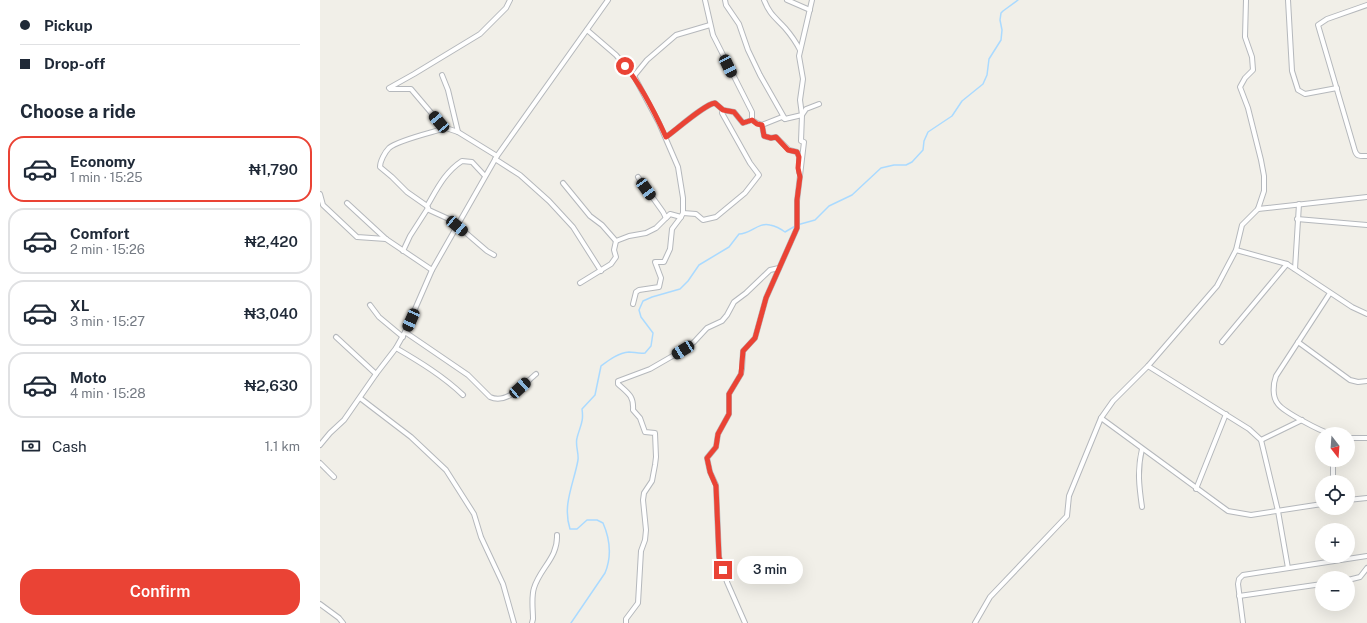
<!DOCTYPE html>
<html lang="en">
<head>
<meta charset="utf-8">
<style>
	:root { --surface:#fff; --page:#f2f2f3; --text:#1f2937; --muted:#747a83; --line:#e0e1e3; --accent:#ea4335 }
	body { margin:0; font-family:"Public Sans",sans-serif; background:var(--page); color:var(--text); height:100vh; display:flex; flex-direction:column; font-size:15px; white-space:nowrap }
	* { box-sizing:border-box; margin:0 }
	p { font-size:13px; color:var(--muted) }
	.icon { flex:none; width:22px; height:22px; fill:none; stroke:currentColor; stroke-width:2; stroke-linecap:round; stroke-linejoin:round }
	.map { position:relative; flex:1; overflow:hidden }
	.side { display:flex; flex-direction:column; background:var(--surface); width:320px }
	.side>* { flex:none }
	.top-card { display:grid; align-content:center; height:88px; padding:0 20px; background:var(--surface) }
	.needle { width:26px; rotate:163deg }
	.tools { position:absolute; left:995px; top:427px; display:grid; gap:8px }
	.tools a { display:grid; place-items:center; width:40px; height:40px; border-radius:50%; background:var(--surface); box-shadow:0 4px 16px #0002; font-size:20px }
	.end { position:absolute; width:18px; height:18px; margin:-9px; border:5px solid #ea4335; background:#fff; box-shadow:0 0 0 2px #fff }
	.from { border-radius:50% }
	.bubble { position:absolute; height:28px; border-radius:14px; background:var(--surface); box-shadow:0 4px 16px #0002; font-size:13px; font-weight:600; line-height:28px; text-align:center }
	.car { position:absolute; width:12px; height:24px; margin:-12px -6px; border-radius:5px; box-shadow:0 0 3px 1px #0007; background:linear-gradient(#222 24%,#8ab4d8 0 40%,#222 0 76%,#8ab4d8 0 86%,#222 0) }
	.top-card b { display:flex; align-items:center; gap:14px; height:38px; font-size:15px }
	.top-card b+b { border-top:1px solid var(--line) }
	.top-card i { width:10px; height:10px; background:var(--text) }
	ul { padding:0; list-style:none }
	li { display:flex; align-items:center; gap:12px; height:66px; margin:0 8px 6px; padding:0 12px; border:2px solid var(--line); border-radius:16px }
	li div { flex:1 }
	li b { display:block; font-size:15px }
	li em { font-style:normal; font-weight:600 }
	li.selected { border-color:var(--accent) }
	li>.icon { width:36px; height:36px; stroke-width:1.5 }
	h2 { padding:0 20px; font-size:18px; line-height:48px }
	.pay { display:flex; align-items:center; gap:10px; height:44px; padding:0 20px; font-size:15px }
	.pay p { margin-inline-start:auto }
	.cta { display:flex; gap:8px; margin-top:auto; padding:8px 20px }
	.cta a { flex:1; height:46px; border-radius:16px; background:var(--accent); color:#fff; font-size:16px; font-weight:600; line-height:46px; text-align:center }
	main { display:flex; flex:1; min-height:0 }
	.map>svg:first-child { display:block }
</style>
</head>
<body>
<main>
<section class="side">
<div class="top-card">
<b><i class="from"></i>Pickup</b>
<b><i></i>Drop-off</b>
</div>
<h2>Choose a ride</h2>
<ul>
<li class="selected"><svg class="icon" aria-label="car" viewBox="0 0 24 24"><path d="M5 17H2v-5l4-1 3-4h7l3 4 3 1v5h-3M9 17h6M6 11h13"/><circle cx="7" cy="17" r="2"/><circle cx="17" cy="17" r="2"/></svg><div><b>Economy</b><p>1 min · 15:25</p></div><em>₦1,790</em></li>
<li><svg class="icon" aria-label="car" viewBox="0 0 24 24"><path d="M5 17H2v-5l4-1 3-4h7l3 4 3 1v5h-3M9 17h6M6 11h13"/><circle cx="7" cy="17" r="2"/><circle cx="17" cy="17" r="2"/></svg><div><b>Comfort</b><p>2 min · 15:26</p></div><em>₦2,420</em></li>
<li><svg class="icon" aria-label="car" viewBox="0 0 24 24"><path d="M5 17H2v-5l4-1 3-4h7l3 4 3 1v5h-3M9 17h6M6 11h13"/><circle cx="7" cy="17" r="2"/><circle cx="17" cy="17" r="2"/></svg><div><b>XL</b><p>3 min · 15:27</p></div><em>₦3,040</em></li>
<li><svg class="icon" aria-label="car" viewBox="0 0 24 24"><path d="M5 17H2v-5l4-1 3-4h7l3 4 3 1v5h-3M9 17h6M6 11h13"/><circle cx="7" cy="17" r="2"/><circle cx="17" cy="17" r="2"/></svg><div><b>Moto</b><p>4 min · 15:28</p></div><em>₦2,630</em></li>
</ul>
<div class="pay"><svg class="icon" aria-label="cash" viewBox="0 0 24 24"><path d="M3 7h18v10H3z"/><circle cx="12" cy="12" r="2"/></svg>Cash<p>1.1 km</p></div>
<div class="cta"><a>Confirm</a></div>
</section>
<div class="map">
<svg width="1047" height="623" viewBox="0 0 1047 623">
	<rect width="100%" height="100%" fill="#f1efe8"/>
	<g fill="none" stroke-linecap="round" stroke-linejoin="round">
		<path stroke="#aadaff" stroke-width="1.5" d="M251 623 285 573C292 556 290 539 283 523L277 520H267L257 529H250C242 505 254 483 258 460 259 453 255 445 257 438 260 426 264 422 262 409L275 395 281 366C289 360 298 353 309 352 314 352 319 354 325 353L331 346 333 333 321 317 319 310 323 301 332 297 360 289 368 281 379 265 409 247 419 234C431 234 438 222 450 225 455 226 461 229 465 232L477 225 495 220 509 206 532 195 561 168 574 165H586L592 162 603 150 604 141 608 132 632 116 642 101 663 84 667 75 669 59 681 40 682 30 680 20 681 13 683 11 698 0"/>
		<defs>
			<g id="minor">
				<path d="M385 0 393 35 432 112V120"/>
				<path d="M405 0 406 5 419 24 428 50 440 75 465 119"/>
				<path d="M444 0C450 15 455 17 465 28 471 35 476 42 480 50"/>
				<path d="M467 0 490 10"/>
				<path d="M968 0 972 71 978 90 985 94 1017 88"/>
				<path d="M1047 5 1007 19 998 25 1035 151C1037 157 1041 156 1047 156"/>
				<path d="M267 30 296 55 314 76 339 123 358 167 363 198V213L361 217 352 229 350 249 344 262H335L341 278 339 287 319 290 316 292 313 304"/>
				<path d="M122 75 128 90 138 132"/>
				<path d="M314 76 327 60 356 35 390 25"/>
				<path d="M442 125 462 117 465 119 482 115 486 109 499 104"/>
				<path d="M346 137C356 130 385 104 395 103L403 110 414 112 423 123 432 120 437 123 442 125 444 136 451 138 456 137 469 150 477 152 479 157V172"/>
				<path d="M177 156 138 132 126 128 119 122 91 89H70L69 88 94 74 160 34 186 8 190 0"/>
				<path d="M175 159 200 175 229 201 253 227 281 271"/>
				<path d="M165 176 152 162 142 161C125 172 117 189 107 206L109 210 131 220 167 251 174 255"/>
				<path d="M318 177 343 212 346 218 350 214 361 217"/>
				<path d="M243 183 270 216 282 225 296 241"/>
				<path d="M0 194 3 205 37 237 66 239"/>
				<path d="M27 203 66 239 112 270"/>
				<path d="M107 206 87 192 72 177 60 167C60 161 65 152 69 148 78 140 114 132 126 128"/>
				<path d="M938 209 1047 197"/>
				<path d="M363 213 376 214 383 220 396 217 425 193 439 175 430 163 402 113 403 110"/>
				<path d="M977 219 1047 225"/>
				<path d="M296 241 309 236 326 233 336 228 348 216"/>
				<path d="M916 250 967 264 1032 307 1047 314"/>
				<path d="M83 251 90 236 108 208"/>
				<path d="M975 269 979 204"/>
				<path d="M260 283 291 264 296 257 294 250 296 241"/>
				<path d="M1010 293 956 376C953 384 952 397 958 404 964 412 1000 431 1011 434"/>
				<path d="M50 305 59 317 83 337"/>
				<path d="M85 332 148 375 170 397C187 405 204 384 216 374"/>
				<path d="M16 337 56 374"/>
				<path d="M902 342 967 264"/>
				<path d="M978 342 1030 380 1038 382 1047 381"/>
				<path d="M76 348C100 362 123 376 143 395"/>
				<path d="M828 366 929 429 941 440 958 511 968 568"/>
				<path d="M40 398 91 437 126 470 154 514 161 537 183 584 194 623"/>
				<path d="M781 418 908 511 931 515 1002 504"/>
				<path d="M1028 438H1047"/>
				<path d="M941 440 982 420"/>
				<path d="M0 445 10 433 24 420 56 374 76 348 85 332 112 270 177 156 288 0"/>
				<path d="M1013 460V482"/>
				<path d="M0 463 14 477"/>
				<path d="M876 489 906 414"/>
				<path d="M1028 500 1047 498"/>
				<path d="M822 507C819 486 817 470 822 449"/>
				<path d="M1028 580 1040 577 1047 568"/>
				<path d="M919 596 1002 584"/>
				<path d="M0 604 19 618 23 623"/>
				<path d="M212 623 213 619C213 610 211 597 214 588 220 568 238 558 237 535"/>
				<path d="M306 623V619L318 603 321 551 325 540 326 530 323 500 324 493 332 481 335 465 336 457 335 433 325 432 320 418 313 410C314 396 308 393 298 384V381L330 369 363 350 374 342 387 328 402 321 407 315 414 302 426 293 450 270 459 268"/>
				<path d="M425 623 407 582 399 557 396 485 390 472 387 458 396 447 398 434 409 414V394L421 374 422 369 423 351 435 338 446 298 477 228V201L484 142 481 141 482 115 480 100 483 79 479 56 492 0"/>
				<path d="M655 623 670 597 747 516 749 496 781 418 793 401 828 366 897 286 916 250 922 225 938 209 944 191V176L941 160 928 108 920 87 925 78 933 70 932 57 925 37 926 0"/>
				<path d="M923 623 918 584 919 579 923 575 1047 556"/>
			</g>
		</defs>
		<use href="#minor" stroke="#b5b8bc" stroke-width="6"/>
		<use href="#minor" stroke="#fff" stroke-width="4"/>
	</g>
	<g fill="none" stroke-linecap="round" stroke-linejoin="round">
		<path stroke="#ea4335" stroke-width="5" d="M305 66C322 86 335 113 346 137 356 130 385 104 395 103L403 110 414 112 423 123 432 120 437 124 442 125 444 136 451 138 456 137 468 150 477 152 479 157 478 168 480 177 477 200V228L446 298 435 338 423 351 421 374 409 394V414L398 434 396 447 387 458 390 472 396 486 399 557 403 570"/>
	</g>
</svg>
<div class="tools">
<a><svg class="needle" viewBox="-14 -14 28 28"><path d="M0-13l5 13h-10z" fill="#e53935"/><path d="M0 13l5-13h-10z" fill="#747a83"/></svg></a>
<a><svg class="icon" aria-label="locate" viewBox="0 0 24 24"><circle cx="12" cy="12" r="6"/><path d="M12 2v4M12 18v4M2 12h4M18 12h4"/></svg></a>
<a>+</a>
<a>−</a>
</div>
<i class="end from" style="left:305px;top:66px"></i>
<i class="end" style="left:403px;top:570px"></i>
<div class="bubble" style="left:417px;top:556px;width:66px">3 min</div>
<i class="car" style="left:408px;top:66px;rotate:154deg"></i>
<i class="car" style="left:119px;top:122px;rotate:320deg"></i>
<i class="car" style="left:326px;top:189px;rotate:144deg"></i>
<i class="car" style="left:137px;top:226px;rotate:130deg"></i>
<i class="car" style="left:91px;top:320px;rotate:204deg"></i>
<i class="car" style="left:363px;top:350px;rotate:238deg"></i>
<i class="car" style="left:200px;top:388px;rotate:48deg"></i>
</div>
</main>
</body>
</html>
